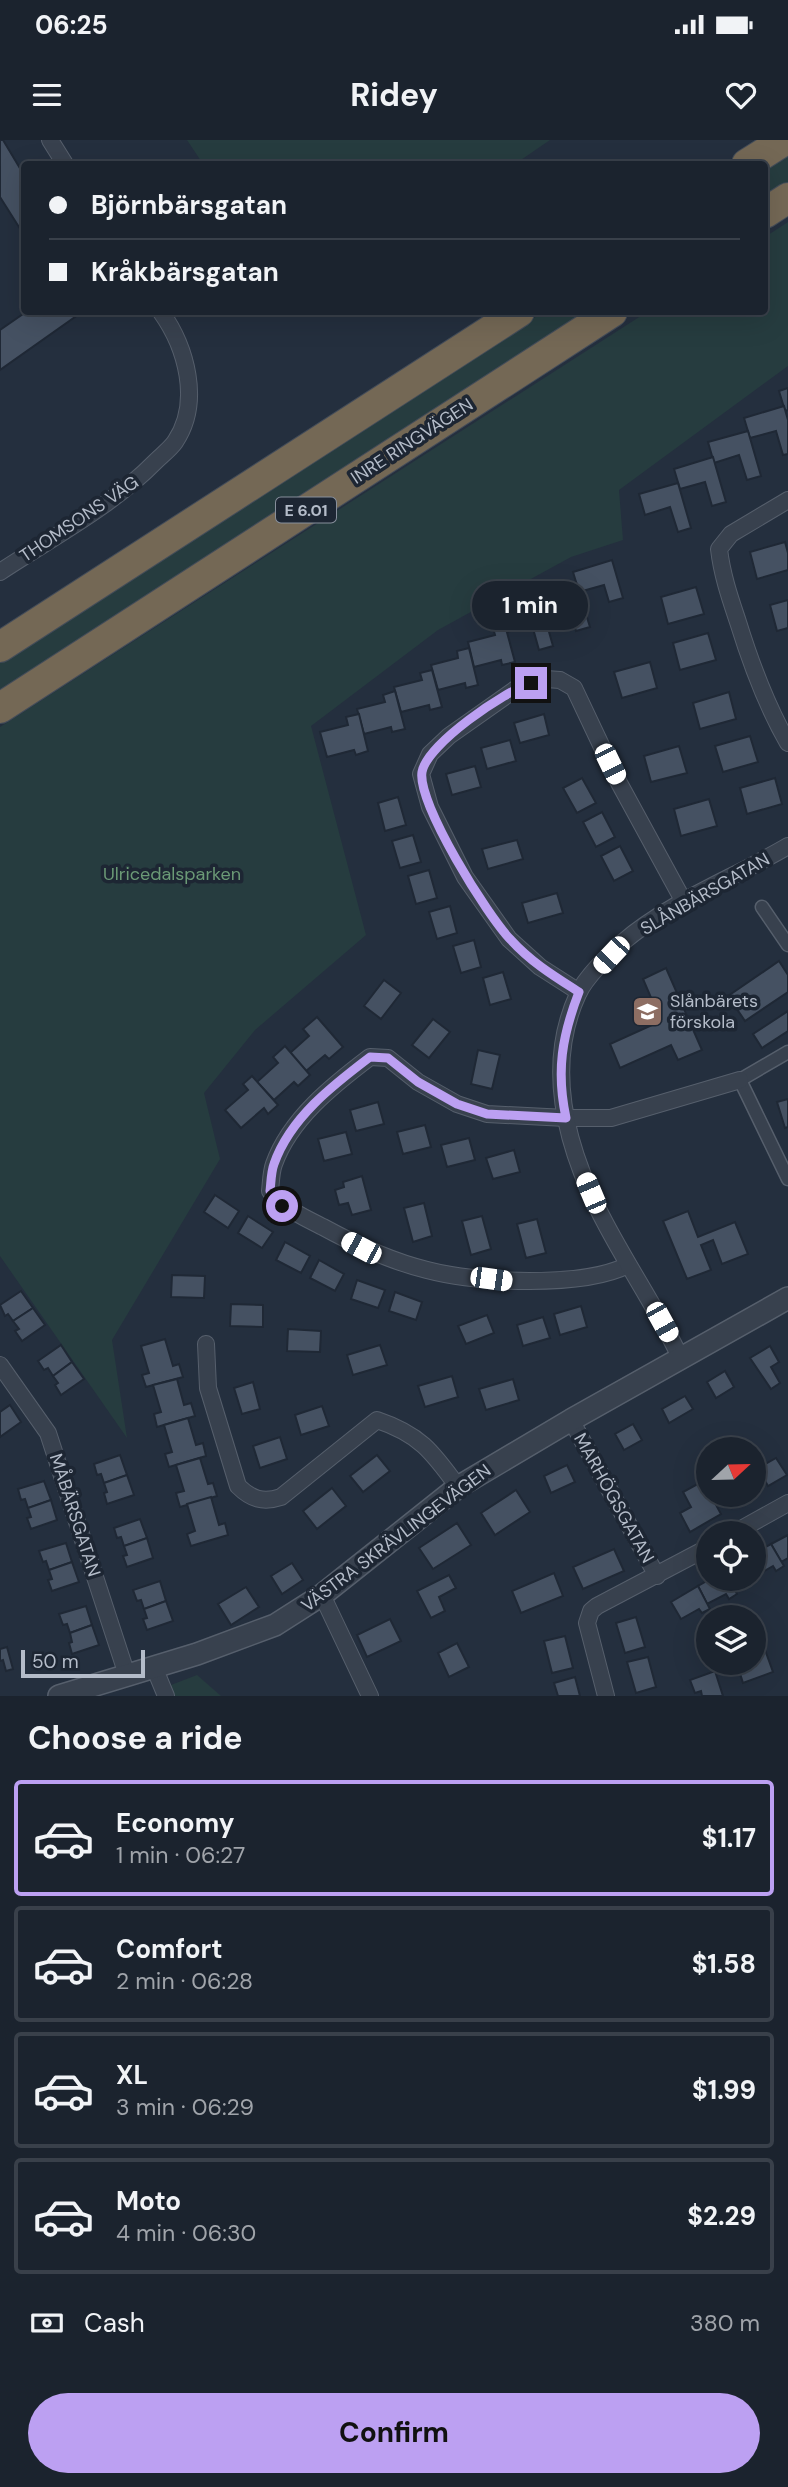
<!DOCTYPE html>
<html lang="en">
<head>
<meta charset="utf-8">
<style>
	:root { --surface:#1b232e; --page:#242b36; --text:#f1f3f6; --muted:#a0a4aa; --line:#39404a; --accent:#bca0f2 }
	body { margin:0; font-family:"DM Sans",sans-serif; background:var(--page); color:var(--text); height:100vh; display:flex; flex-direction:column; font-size:26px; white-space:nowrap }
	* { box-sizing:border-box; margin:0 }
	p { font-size:23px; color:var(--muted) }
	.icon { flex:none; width:38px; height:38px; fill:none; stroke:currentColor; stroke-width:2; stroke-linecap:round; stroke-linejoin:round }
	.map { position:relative; height:1556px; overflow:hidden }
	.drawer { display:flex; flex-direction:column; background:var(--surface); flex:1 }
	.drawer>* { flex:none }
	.guide { position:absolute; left:21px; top:21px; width:747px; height:154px; border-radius:7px; box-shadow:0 7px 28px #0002,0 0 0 2px var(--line); display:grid; align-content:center; height:154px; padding:0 28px; background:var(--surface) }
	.needle { width:46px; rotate:68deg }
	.controls { position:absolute; left:696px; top:1297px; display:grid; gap:14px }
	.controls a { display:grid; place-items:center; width:70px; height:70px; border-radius:50%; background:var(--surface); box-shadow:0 7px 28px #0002,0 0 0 2px var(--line); font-size:35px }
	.scale { position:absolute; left:21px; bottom:18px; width:124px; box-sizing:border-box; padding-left:7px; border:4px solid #b4bcc9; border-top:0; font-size:19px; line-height:24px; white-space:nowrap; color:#b4bcc9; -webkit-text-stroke:5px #1d2633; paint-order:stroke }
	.end { position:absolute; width:32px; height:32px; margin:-16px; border:9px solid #bca0f2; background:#111; box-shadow:0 0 0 4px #111 }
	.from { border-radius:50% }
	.bubble { position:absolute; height:49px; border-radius:24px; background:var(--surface); box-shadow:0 7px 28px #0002,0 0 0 2px var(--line); font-size:23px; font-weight:700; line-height:49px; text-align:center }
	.car { position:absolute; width:21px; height:42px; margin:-21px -10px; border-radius:9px; box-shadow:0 0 5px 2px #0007; background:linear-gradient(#fff 24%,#345 0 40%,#fff 0 76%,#345 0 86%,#fff 0) }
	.guide b { display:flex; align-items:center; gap:24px; height:66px; font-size:26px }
	.guide b+b { border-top:2px solid var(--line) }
	.guide i { width:18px; height:18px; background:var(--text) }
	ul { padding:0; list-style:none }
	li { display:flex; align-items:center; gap:21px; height:116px; margin:0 14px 10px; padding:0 14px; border:4px solid var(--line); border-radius:7px }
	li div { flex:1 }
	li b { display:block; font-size:26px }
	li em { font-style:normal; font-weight:700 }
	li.current { border-color:var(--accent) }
	li>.icon { width:63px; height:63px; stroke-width:1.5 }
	h2 { padding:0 28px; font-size:32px; line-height:84px }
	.pay { display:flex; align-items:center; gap:18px; height:77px; padding:0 28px; font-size:26px }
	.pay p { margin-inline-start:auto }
	.cta { display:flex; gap:14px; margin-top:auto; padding:14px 28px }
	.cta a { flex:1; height:80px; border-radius:42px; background:var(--accent); color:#111; font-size:28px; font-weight:700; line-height:80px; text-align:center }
	.status { display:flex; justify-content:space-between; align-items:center; height:49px; padding:0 35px; background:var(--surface); direction:ltr }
	.status svg { height:19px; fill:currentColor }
	header { display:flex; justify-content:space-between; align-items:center; height:91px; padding:0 28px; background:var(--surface); font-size:32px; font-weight:700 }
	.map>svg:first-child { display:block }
</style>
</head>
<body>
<div class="status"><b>06:25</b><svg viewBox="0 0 49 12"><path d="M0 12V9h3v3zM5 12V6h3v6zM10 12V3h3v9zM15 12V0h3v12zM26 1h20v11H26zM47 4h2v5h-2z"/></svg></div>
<header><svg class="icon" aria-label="menu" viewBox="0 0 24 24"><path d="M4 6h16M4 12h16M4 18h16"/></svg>Ridey<svg class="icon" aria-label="heart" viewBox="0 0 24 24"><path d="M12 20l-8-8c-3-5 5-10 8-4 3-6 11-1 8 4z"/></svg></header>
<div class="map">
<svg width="788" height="1556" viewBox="0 0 788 1556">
	<rect width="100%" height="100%" fill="#242f3e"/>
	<g fill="#263c3f">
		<path d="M187 0H550L515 24H203Z"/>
		<path d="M788 13V43L765 58V28Z"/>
		<path d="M788 82V226L619 350 623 400 571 417 438 490 311 586 366 795 255 890 204 953 220 1019 112 1200 127 1298 0 1116V587L647 172H765V97Z"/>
		<path d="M543 172H590L0 552V523Z"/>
		<path d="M197 1535 221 1556H172L171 1545Z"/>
	</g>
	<g fill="#455162" stroke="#1f2835" stroke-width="2">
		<path d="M0 0H3L24 35V95L0 57Z"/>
		<path d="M24 166V172H82L0 230V190L23 174 20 169Z"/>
		<path d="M788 248V270L785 271 779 251Z"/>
		<path d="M784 266 788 280V314L783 315 776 291 750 298 744 278Z"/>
		<path d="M748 291 761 336 747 340 739 315 714 323 708 302Z"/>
		<path d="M713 317 726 362 712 366 705 342 680 349 674 329Z"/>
		<path d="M678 343 691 388 678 392 670 367 645 375 639 354Z"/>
		<path d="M785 402 788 413V430L757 439 750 412Z"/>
		<path d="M612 420 623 458 609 462 604 445 579 452 573 432Z"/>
		<path d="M576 442 590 487 576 491 569 467 544 474 538 454Z"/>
		<path d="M696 447 704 474 668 484 661 457Z"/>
		<path d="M540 460 553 506 539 510 532 485 507 492 501 472Z"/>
		<path d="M788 460V488L777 491 770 465Z"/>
		<path d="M505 485 515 522 502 525 501 520 474 527 468 502 495 495 493 488Z"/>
		<path d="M708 493 716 520 680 530 673 503Z"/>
		<path d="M469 508 478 545 466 548 465 543 438 550 431 525 458 518 457 511Z"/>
		<path d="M650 522 657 548 622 558 614 532Z"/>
		<path d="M432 530 442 567 430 570 429 565 401 572 394 547 422 540 420 533Z"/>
		<path d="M395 551 405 589 392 592 391 587 364 594 357 569 385 562 383 555Z"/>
		<path d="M729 552 736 579 700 589 693 563Z"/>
		<path d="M359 574 368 611 356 615 354 610 327 617 320 592 348 585 346 577Z"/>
		<path d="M544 574 549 595 520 603 514 583Z"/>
		<path d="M750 596 758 622 723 632 715 606Z"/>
		<path d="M510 600 516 621 487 629 481 608Z"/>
		<path d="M679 606 687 633 651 642 644 616Z"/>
		<path d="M475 626 481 647 452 655 446 634Z"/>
		<path d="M582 638 596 663 577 673 563 648Z"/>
		<path d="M775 638 782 664 747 674 740 648Z"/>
		<path d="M398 657 406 685 385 691 378 663Z"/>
		<path d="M709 659 717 686 681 696 674 669Z"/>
		<path d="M602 672 615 697 596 707 583 682Z"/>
		<path d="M413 695 421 722 400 728 392 701Z"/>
		<path d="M517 700 523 719 488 729 482 709Z"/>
		<path d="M620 706 633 731 614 741 601 716Z"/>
		<path d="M429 730 437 758 416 764 408 736Z"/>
		<path d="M557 753 563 773 528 783 522 763Z"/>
		<path d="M450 766 457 793 437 799 429 772Z"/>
		<path d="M474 800 481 827 461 833 453 806Z"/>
		<path d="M779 821 788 835V852L745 881 728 856Z"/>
		<path d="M666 828 702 910 678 920 671 905 620 928 610 904 661 881 643 839Z"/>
		<path d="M503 832 511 859 490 865 483 838Z"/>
		<path d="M384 840 401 853 381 879 364 866Z"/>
		<path d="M788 871V891L762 908 753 894Z"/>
		<path d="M317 877 343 907 329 919 325 915 306 931 290 913 309 896 303 889Z"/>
		<path d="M433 879 450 892 429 918 412 905Z"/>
		<path d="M285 906 310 935 298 946 294 942 274 960 257 942 278 923 273 917Z"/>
		<path d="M478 910 500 915 492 949 471 944Z"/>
		<path d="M252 936 278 965 268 974 264 968 241 988 225 970 248 950 243 944Z"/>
		<path d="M788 959V987L785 988 777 962Z"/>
		<path d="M378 962 384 984 356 991 350 970Z"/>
		<path d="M425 985 431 1007 403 1014 397 992Z"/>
		<path d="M346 992 352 1014 324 1021 318 999Z"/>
		<path d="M469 998 475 1020 447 1027 441 1005Z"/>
		<path d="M514 1010 520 1032 493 1039 486 1018Z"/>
		<path d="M362 1036 371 1070 352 1075 348 1063 339 1065 335 1050 344 1047 343 1042Z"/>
		<path d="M215 1055 239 1071 228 1088 204 1072Z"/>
		<path d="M424 1063 432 1096 413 1102 404 1068Z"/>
		<path d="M688 1071 698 1097 735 1082 748 1114 722 1124 713 1100 701 1105 711 1130 687 1139 663 1081Z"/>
		<path d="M248 1076 273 1092 262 1108 238 1093Z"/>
		<path d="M482 1076 491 1109 471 1115 462 1081Z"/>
		<path d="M537 1079 546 1113 526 1118 517 1084Z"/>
		<path d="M285 1102 310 1116 301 1133 276 1120Z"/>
		<path d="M319 1120 344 1134 335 1151 310 1138Z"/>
		<path d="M172 1135 205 1136 204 1158 171 1157Z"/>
		<path d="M357 1140 385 1150 378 1168 351 1159Z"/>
		<path d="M21 1151 33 1168 13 1181 8 1174 5 1176 0 1165Z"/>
		<path d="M395 1152 422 1162 416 1180 389 1171Z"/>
		<path d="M231 1164 263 1165V1187L230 1186Z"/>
		<path d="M581 1166 587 1187 560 1195 554 1174Z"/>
		<path d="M33 1168 45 1185 22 1201 15 1191 19 1189 13 1181Z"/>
		<path d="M487 1175 494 1193 466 1204 458 1186Z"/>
		<path d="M543 1177 550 1198 523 1206 517 1185Z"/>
		<path d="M288 1189 321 1191 320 1212 287 1211Z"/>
		<path d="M165 1199 173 1226 179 1224 183 1237 146 1247 142 1235 149 1233 141 1206Z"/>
		<path d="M61 1205 72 1222 53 1236 48 1228 44 1230 38 1221Z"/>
		<path d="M380 1205 387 1225 353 1235 347 1215Z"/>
		<path d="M770 1206 779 1222 771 1227 780 1243 771 1249 750 1218Z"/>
		<path d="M72 1222 84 1239 61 1255 55 1245 58 1243 53 1236Z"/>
		<path d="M725 1231 734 1247 716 1258 707 1242Z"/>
		<path d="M452 1236 458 1257 425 1267 418 1246Z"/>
		<path d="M177 1239 184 1265 191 1263 195 1276 157 1287 154 1274 161 1272 153 1245Z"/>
		<path d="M513 1239 519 1260 486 1270 479 1249Z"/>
		<path d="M253 1242 260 1269 242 1274 234 1248Z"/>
		<path d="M685 1256 693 1269 669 1283 662 1269Z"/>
		<path d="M10 1265 21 1282 0 1297V1272Z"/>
		<path d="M322 1266 329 1286 301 1295 295 1275Z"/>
		<path d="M188 1278 196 1305 203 1303 206 1316 169 1327 165 1314 172 1312 164 1285Z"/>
		<path d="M633 1284 642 1300 624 1310 615 1294Z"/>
		<path d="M280 1297 287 1319 260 1328 253 1306Z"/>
		<path d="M120 1315 127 1335 104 1343 101 1334 97 1335 94 1324Z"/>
		<path d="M377 1315 390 1331 363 1352 350 1336Z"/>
		<path d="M200 1318 208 1344 213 1343 217 1356 180 1367 176 1353 184 1351 176 1325Z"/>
		<path d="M776 1318 787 1335 768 1346 758 1328Z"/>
		<path d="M567 1325 575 1342 551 1353 544 1336Z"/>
		<path d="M127 1335 134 1355 107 1364 104 1353 107 1352 104 1343Z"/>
		<path d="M44 1341 51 1360 28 1368 25 1359 21 1360 18 1349Z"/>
		<path d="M703 1341 721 1374 690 1392 680 1373 691 1367 683 1352Z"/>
		<path d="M332 1348 346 1366 317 1389 303 1371Z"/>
		<path d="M516 1350 530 1372 495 1395 481 1373Z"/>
		<path d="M724 1354H746L748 1358 732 1368Z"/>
		<path d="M211 1357 219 1385 225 1383 228 1395 191 1406 187 1394 195 1391 187 1364Z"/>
		<path d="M51 1360 57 1380 31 1389 27 1378 31 1377 28 1368Z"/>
		<path d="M140 1379 147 1398 124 1406 121 1397 117 1398 114 1388Z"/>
		<path d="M457 1383 471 1405 433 1429 419 1408Z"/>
		<path d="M788 1395V1418L781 1422 771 1404Z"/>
		<path d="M147 1398 153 1418 127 1427 123 1416 127 1415 124 1406Z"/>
		<path d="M66 1403 72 1422 49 1430 46 1421 43 1422 39 1411Z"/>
		<path d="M771 1404 784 1426 776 1431 773 1426 754 1437V1413Z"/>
		<path d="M614 1409 624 1431 583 1449 573 1427Z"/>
		<path d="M72 1422 79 1442 52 1451 48 1440 52 1439 49 1430Z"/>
		<path d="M292 1423 303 1440 282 1454 271 1436Z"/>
		<path d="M554 1433 563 1456 521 1473 512 1451Z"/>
		<path d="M449 1435 456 1448 439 1457 445 1471 431 1478 417 1451Z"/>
		<path d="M712 1438H729L737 1454 729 1459 726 1454 707 1464 698 1446Z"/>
		<path d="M160 1441 166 1461 144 1469 141 1460 137 1461 133 1450Z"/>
		<path d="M698 1446 710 1469 702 1473 699 1469 681 1479 671 1462Z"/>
		<path d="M246 1447 259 1467 231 1485 218 1464Z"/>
		<path d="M166 1461 173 1481 147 1490 143 1479 147 1478 144 1469Z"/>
		<path d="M86 1466 92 1485 70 1493 67 1484 63 1485 59 1474Z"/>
		<path d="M636 1477 645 1507 625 1513 616 1483Z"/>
		<path d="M390 1479 401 1501 367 1517 357 1495Z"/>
		<path d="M92 1485 99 1505 72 1514 69 1503 72 1502 70 1493Z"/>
		<path d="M565 1496 573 1528 552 1533 544 1501Z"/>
		<path d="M457 1503 469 1527 449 1537 438 1513Z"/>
		<path d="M7 1507 13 1529 6 1531 3 1520 0 1521V1509Z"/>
		<path d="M764 1507 773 1532 743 1543 737 1524 754 1522 756 1517 754 1510Z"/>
		<path d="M648 1517 656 1547 636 1553 627 1522Z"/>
		<path d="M715 1531 723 1556H702L701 1551 695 1553 690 1540Z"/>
		<path d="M575 1537 580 1556H558L554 1543Z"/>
	</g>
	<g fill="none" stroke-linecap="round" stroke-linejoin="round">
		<defs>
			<g id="pedestrian">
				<path d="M762 767 788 805"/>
				<path d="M788 912 740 940 788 1039"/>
			</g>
			<g id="minor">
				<path d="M50 0 65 24"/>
				<path d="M788 360 731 394 719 409C722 435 730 458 738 482 751 524 766 565 788 603"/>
				<path d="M0 432C53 397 112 366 156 321 162 315 170 309 175 302 202 262 186 207 161 172"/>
				<path d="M579 852 540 827 509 799 465 737 430 667 421 634 430 614 449 596 517 548 546 539 560 540 574 548 618 641 684 762"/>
				<path d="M628 1125C583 1148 477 1143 427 1130 390 1121 356 1105 323 1087 303 1077 285 1069 270 1051 271 1043 271 1032 274 1024 290 979 333 945 370 917L388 918 418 942 457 964 487 974 566 978H611L740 940"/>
				<path d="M206 1204 208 1248 238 1346C251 1359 263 1363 281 1357L377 1280C419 1294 432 1311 458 1347"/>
				<path d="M680 1217C656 1166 623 1120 598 1069 565 1002 545 925 578 854 585 838 609 814 623 802 671 761 734 738 788 706"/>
				<path d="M0 1225 48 1293 127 1535"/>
				<path d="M571 1280 657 1436"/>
				<path d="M734 1393 788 1363"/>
				<path d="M322 1455 370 1556"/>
				<path d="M154 1527 166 1556"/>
				<path d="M606 1556 587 1483 591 1471 597 1466 709 1407"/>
			</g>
			<path id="tertiary" d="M59 1556 197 1514 275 1485 322 1455 458 1347 571 1280 788 1158"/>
			<g id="motorway">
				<path d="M747 24 785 0"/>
				<path d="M765 73 788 58"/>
				<path d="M0 507 519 172"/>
				<path d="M0 568 612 172"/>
			</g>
		</defs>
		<use href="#pedestrian" stroke="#565f6c" stroke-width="15"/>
		<use href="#minor" stroke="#565f6c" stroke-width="18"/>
		<use href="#tertiary" stroke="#565f6c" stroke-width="24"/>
		<use href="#motorway" stroke="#434c59" stroke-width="32"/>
		<use href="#pedestrian" stroke="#38414e" stroke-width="12"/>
		<use href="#minor" stroke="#38414e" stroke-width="16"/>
		<use href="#tertiary" stroke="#38414e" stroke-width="21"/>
		<use href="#motorway" stroke="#746855" stroke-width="30"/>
	</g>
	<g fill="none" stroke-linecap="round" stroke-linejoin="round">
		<path stroke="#bca0f2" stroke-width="9" d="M282 1066 270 1051C271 1043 271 1032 274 1024 290 978 333 945 370 917L388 918 418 942 457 964 487 974 566 978C556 931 562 896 579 852 554 836 531 822 511 800 488 777 417 663 422 632 427 604 505 551 531 543"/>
	</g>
	<defs>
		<symbol id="school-square" viewBox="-11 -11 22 22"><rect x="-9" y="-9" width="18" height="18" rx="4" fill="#8d6e63" stroke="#1d2633"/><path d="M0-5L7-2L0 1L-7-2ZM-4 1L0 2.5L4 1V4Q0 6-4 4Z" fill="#fff"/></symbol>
	</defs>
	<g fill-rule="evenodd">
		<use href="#school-square" x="630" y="854" width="35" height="35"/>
	</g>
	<g text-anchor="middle" stroke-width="7" stroke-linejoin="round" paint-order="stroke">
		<rect fill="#1d2633" stroke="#878f9c" stroke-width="2" x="276" y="357.5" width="60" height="25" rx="5"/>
		<g font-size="16" font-weight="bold" fill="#b4bcc9">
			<text x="306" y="376">E 6.01</text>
		</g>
		<g font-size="18" fill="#b4bcc9" stroke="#1d2633">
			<text transform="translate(412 301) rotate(-33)" y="6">INRE RINGVÄGEN</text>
			<text transform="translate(79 379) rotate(-34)" y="6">THOMSONS VÄG</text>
			<text transform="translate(705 754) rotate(-30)" y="6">SLÅNBÄRSGATAN</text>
			<text transform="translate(614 1358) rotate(61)" y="6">MARHÖGSGATAN</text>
			<text transform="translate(75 1375) rotate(72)" y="6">MÅBÄRSGATAN</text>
			<text transform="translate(396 1398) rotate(-37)" y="6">VÄSTRA SKRÄVLINGEVÄGEN</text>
		</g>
		<g font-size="18" fill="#6b9a76" stroke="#1d2633">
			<text x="172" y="740">Ulricedalsparken</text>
		</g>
		<g font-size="18" fill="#b4bcc9" stroke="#1d2633" text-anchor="start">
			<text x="670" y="867">Slånbärets<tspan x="670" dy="21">förskola</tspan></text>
		</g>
	</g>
</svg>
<div class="controls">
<a><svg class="needle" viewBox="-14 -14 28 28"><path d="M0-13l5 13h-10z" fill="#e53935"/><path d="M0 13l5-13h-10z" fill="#a0a4aa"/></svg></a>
<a><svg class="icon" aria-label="locate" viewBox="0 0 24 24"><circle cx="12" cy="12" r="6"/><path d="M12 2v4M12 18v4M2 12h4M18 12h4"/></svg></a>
<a><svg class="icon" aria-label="layers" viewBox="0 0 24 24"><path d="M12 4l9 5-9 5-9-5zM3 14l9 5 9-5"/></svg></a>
</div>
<div class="scale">50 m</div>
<i class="end from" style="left:282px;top:1066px"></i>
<i class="end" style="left:531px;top:543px"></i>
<div class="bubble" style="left:472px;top:441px;width:116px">1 min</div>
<i class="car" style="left:610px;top:624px;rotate:154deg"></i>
<i class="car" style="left:611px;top:815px;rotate:223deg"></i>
<i class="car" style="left:591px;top:1053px;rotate:337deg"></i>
<i class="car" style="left:361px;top:1108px;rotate:298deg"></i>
<i class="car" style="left:491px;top:1139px;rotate:98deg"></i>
<i class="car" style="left:662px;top:1182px;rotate:151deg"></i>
<div class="guide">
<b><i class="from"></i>Björnbärsgatan</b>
<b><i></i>Kråkbärsgatan</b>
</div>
</div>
<section class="drawer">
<h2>Choose a ride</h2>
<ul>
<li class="current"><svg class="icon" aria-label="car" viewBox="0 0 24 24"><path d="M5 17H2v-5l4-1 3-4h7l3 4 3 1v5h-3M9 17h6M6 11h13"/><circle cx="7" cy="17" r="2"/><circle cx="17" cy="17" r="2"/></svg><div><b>Economy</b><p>1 min · 06:27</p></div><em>$1.17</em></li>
<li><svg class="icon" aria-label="car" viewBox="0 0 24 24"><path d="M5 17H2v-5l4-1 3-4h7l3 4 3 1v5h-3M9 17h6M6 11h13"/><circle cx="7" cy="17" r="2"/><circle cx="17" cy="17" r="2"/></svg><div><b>Comfort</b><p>2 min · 06:28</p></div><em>$1.58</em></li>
<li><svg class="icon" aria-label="car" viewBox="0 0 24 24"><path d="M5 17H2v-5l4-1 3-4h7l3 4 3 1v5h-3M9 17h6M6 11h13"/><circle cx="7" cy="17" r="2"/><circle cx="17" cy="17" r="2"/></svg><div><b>XL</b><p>3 min · 06:29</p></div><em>$1.99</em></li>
<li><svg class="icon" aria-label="car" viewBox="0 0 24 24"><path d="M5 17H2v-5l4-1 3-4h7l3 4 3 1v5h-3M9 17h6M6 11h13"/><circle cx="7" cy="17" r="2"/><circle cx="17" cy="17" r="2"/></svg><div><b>Moto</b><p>4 min · 06:30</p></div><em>$2.29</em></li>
</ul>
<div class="pay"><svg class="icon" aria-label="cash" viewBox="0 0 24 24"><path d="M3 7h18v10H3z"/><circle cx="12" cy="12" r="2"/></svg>Cash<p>380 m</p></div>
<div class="cta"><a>Confirm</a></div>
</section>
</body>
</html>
